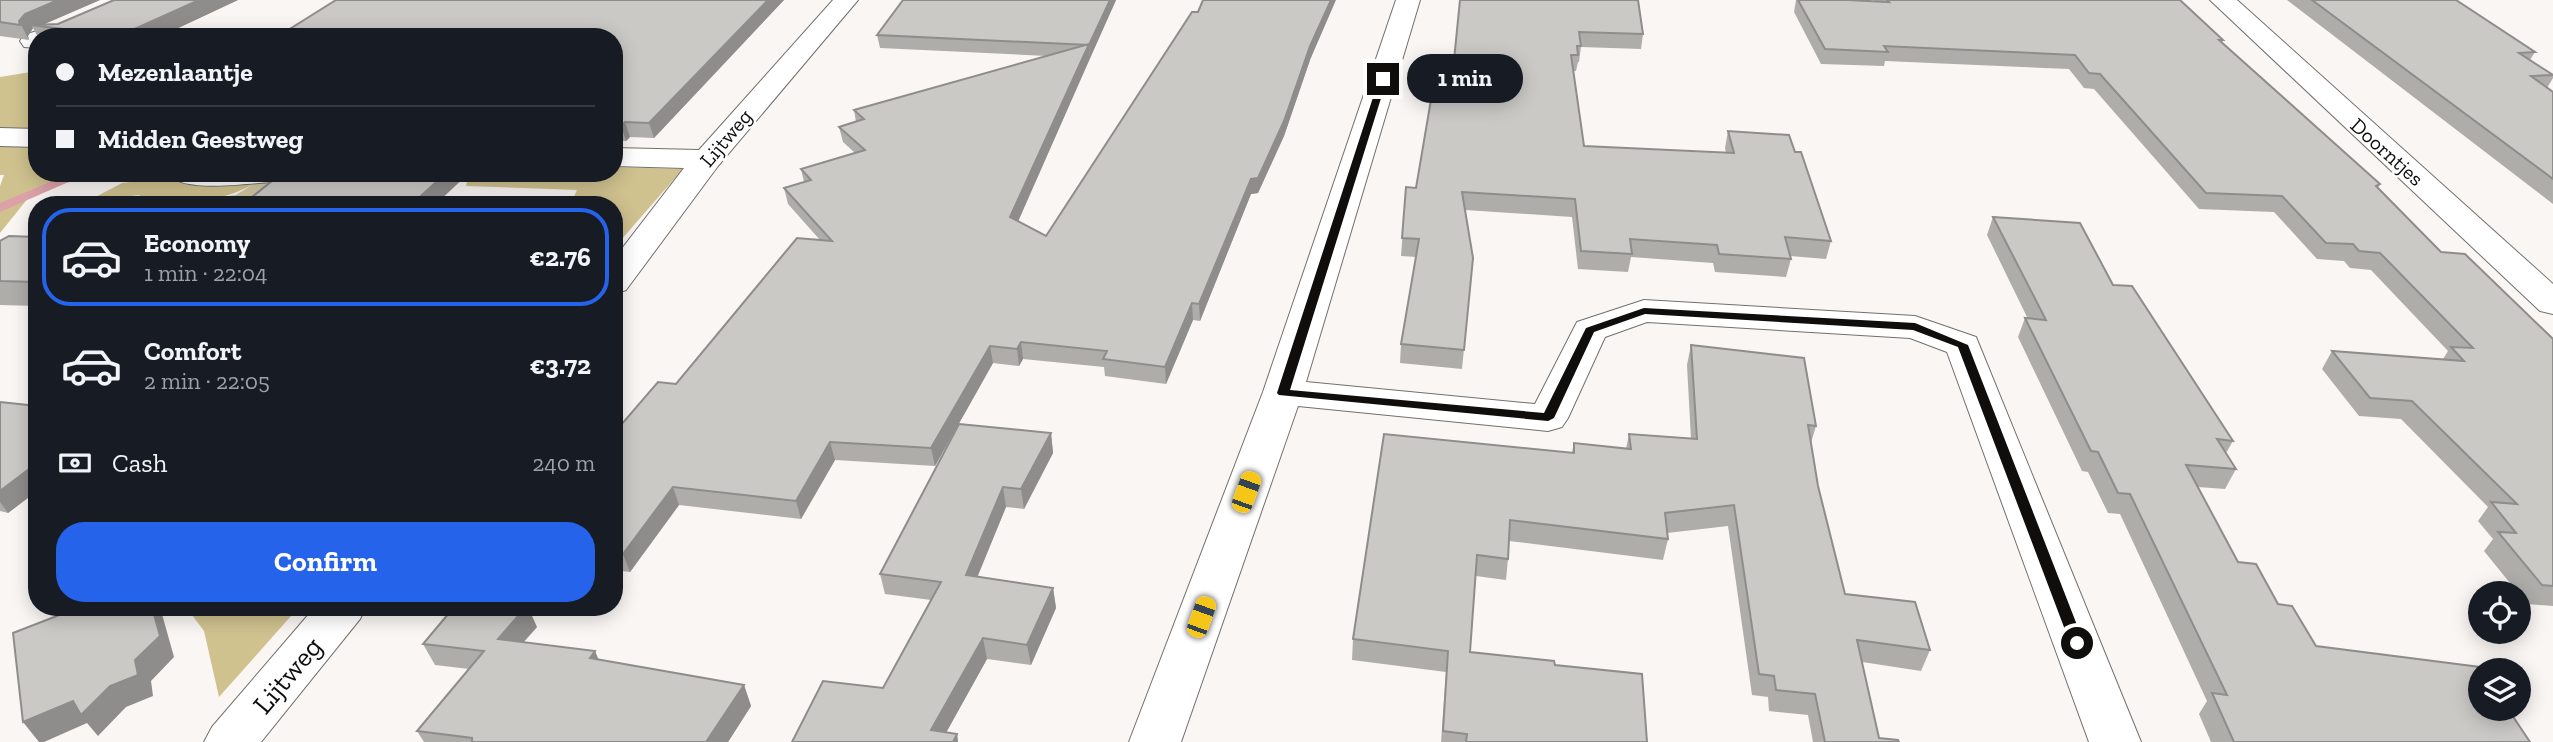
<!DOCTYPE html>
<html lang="en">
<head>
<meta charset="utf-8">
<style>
	:root { --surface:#171b24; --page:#242831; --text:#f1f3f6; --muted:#9ea1a6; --line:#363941; --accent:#2563eb }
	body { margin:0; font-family:"Zilla Slab",serif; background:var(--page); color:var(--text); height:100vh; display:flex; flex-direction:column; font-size:26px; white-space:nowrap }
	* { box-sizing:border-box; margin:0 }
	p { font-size:23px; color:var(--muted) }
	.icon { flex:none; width:38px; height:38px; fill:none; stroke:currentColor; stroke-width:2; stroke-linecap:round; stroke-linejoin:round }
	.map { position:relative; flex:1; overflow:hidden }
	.side { position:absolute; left:28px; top:196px; width:595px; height:420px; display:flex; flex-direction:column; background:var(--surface); border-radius:28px; box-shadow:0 4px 18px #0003 }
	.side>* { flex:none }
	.guide { position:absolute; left:28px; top:28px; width:595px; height:154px; border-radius:28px; box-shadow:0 4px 18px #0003; display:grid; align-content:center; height:154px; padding:0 28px; background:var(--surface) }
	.controls { position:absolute; left:2468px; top:581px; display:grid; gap:14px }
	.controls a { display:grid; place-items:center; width:63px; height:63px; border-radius:50%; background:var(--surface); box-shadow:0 4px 18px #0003; font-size:35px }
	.end { position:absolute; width:32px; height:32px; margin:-16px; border:9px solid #0f0e0d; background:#fff; box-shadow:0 0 0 4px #fff }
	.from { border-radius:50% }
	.bubble { position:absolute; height:49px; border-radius:24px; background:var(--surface); box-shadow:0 4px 18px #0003; font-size:23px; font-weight:800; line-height:49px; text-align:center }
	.car { position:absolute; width:21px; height:42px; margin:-21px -10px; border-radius:9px; box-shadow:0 0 5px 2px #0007; background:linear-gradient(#f5c518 24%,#345 0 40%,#f5c518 0 76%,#345 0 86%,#f5c518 0) }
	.guide b { display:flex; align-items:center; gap:24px; height:66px; font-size:26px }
	.guide b+b { border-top:2px solid var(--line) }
	.guide i { width:18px; height:18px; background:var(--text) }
	ul { padding:12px 0 0; list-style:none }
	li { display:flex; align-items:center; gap:21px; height:98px; margin:0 14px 10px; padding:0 14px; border:4px solid transparent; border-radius:28px }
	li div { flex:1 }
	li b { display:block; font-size:26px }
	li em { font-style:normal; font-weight:800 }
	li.current { border-color:var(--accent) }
	li>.icon { width:63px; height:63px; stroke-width:1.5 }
	.pay { display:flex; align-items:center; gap:18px; height:77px; padding:0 28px; font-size:26px }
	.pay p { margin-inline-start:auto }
	.cta { display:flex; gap:14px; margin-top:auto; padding:14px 28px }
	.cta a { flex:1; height:80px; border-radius:28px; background:var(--accent); color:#fff; font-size:28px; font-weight:800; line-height:80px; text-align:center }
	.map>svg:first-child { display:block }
</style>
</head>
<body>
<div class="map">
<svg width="2553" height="742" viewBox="0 0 2553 742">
	<rect width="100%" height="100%" fill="#faf6f4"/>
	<path fill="#d2c8a2" d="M257 182 270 184 249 205H198L197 201 236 195Z"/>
	<g fill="#d0c28f">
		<path d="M37 71V132H0V77Z"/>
		<path d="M0 144 37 145V173H103L33 192 0 233V186L4 175H0Z"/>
		<path d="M614 167 683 169 614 248V205H570L577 190 466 186 469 173H614Z"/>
		<path d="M154 179 201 185 257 182C224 202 185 205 148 205L139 195 86 202 122 183Z"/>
		<path d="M186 607H299L219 697 204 631Z"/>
	</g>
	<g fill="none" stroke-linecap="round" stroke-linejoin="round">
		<path fill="#dca1a7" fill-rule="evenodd" d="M71 173H89L0 212V203Z"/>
		<defs>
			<g id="street">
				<path d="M833 0H858L718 166 626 290 614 294V259L684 168 614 166V148L699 150Z"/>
				<path d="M1396 0H1420L1306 382 1535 404 1577 322 1644 300 1915 316 1976 337 2141 742H2089L1947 352 1910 338 1647 322 1605 337 1568 418 1562 427 1548 431 1298 406 1181 742H1129L1263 392Z"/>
				<path d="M2210 0H2237L2553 284V314L2540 311Z"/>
				<path d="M37 31 49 37H37V48L24 47 20 41 24 35Z"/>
				<path d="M0 128 37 129V147L0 146Z"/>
				<path d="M167 173H288L284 180 273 182C249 183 181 194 167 173Z"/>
				<path d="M315 607H366L360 619 261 742H204L212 727Z"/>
			</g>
		</defs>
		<use href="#street" stroke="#736f6d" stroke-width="2"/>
		<use href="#street" fill="#fff" fill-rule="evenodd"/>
	</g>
	<g fill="#afadaa">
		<path d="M0 0H100L42 25 58 24 114 0H238L159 37H38L33 28 28 36 29 40 0 36Z"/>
		<path d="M784 0 654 138 630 137 626 141H614V37Z"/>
		<path d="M903 0H1116L1018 221 1046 236 1310 60 1284 136 1258 193 1251 194 1200 321 1193 320 1166 384 1105 376 1104 367 1023 359 1019 366 993 363 935 466 835 460 801 519 679 505 630 572 614 570V433L676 384 820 240 788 204 784 188 804 182 801 169 855 153 843 142 839 127 856 122 854 110 1047 56 880 48 877 35Z"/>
		<path d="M1460 0 1643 34 1641 49 1581 47 1579 62H1578L1576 71H1573L1584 146 1726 153 1725 148 1728 131 1795 152 1831 241 1826 259 1790 256 1791 259 1786 277 1715 272 1713 263 1631 257 1628 272 1578 269 1572 217 1465 210 1473 258 1462 369 1400 363 1401 344 1416 257 1401 256 1406 187 1416 188 1446 89 1452 80Z"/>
		<path d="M1796 0 1875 1 1874 0H2180L2223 40 2222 43 2380 184 2378 188 2441 252 2553 339V606L2527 604 2484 551 2493 539 2478 521 2488 507 2401 419 2359 416 2322 369 2332 351 2443 359 2448 351 2371 270 2350 268 2344 261 2317 259 2274 212 2199 209 2094 89 2084 88 2069 69 1885 61 1884 66 1821 64 1794 12Z"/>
		<path d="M2287 0H2456L2535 52 2530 60 2553 75V78L2547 88 2553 92V204Z"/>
		<path d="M1993 217 2113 285 2233 441 2226 453 2236 469 2225 489 2198 487 2238 562 2278 604 2316 646 2530 742H2211L2199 714 2207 701 2120 514 2108 513 2088 472 2082 471 2018 337 2025 318 2028 319 1987 235Z"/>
		<path d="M37 237V306L0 305V241Z"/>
		<path d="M1691 345 1816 426 1811 443 1818 486 1845 594 1930 650 1921 671 1862 662 1879 738 1899 742H1813L1808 715 1769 711 1768 697 1752 695 1728 526 1667 533 1668 539 1663 560 1509 541 1508 559 1506 580 1476 576 1470 652 1555 665 1647 742H1441L1446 672 1352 660 1353 639 1572 452 1574 443 1626 449 1629 434 1691 439 1687 365Z"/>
		<path d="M0 402 37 406V491L8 513 0 511Z"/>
		<path d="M1051 433 1053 453 1024 509 1006 507 977 577 1053 588 1056 608 1031 665 987 659 946 732 957 734 958 742H792L883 688 931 600 885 594 880 574Z"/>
		<path d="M537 627 523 642 599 660 744 685 751 706 728 742H424L417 731 469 669 435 665 423 644Z"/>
	</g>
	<g fill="#8e8d8b">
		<path d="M58 0H100L40 26 31 25 33 28 28 36 29 40 19 21 25 14Z"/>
		<path d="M199 0H238L159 37 119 36Z"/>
		<path d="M768 0H784L654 138 649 123Z"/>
		<path d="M1110 0H1116L1090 58 1089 45Z"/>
		<path d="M1331 0H1336L1310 60 1284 136 1258 193 1251 194 1200 321 1199 304 1251 179Z"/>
		<path d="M1089 44 1090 58 1013 233 1010 217Z"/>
		<path d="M625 122 630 137 626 141 621 126Z"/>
		<path d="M446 173H469L435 205H411Z"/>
		<path d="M1192 303 1193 320 1166 384 1165 367Z"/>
		<path d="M1021 342 1023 359 1019 366 1017 349Z"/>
		<path d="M990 346 993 363 935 466 931 448Z"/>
		<path d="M1051 433 1053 453 1024 509 1021 489Z"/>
		<path d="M830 442 835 460 801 519 796 501Z"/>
		<path d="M37 463V491L8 513 0 502V491Z"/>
		<path d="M673 487 679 505 630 572 623 554Z"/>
		<path d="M1003 487 1006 507 970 595 966 575Z"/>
		<path d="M1053 588 1056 608 1031 665 1027 645Z"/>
		<path d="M152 607H160L174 657 151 681 153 696 126 707 98 736 87 723 44 742H39L23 722 135 660Z"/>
		<path d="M526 607H528L537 627 508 660 498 639Z"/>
		<path d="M983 638 987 659 941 742 931 730Z"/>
		<path d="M595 651 604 672 590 658Z"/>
		<path d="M744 685 751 706 728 742H706Z"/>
		<path d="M957 734 958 742H953Z"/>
	</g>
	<g fill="#cbc9c6" stroke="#8e8d8b" stroke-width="2">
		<path d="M0 0H58L25 14 19 21 20 25 0 22Z"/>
		<path d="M114 0H199L119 36 31 25 58 24Z"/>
		<path d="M336 0H768L649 123 625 122 621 126H614V37H277Z"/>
		<path d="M903 0H1110L1089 45 877 35Z"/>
		<path d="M1203 0H1331L1310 46 1284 121 1258 178 1251 179 1199 304 1192 303 1165 367 1103 359 1107 351 1021 342 1017 349 990 346 931 448 830 442 796 501 673 487 623 554 614 553V433L658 382 676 384 797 238 832 241 784 188 811 180 801 169 865 150 839 127 864 119 854 110 1089 44 1010 217 1046 236 1192 12H1198Z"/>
		<path d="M1460 0H1638L1643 34 1579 32 1581 46H1577L1578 55H1571L1584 146 1734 153 1728 131 1789 135 1795 152H1801L1831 241 1785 237 1791 259 1719 254 1717 245 1630 239 1632 254 1581 251 1575 199 1462 192 1473 258 1464 350 1401 344 1419 239 1402 238 1406 187 1416 188 1435 76H1444L1446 92 1447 82 1452 80Z"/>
		<path d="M1798 0H1848L1889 2 1887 0H2180L2223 40H2219L2380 184 2376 186 2441 252 2465 254 2553 339V586L2542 585 2498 532 2516 533 2491 502 2517 504 2412 401 2370 398 2332 351 2464 361 2451 347 2473 348 2380 253 2359 251 2353 244 2326 243 2282 196 2206 193 2100 74 2089 73 2075 55 1884 46 1888 52 1825 49Z"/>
		<path d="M2312 0H2456L2535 52 2519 53 2553 75 2531 76 2553 92V179Z"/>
		<path d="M282 173H446L411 205H242Z"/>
		<path d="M1993 217 2080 223 2113 285 2132 286 2233 441 2217 439 2236 469 2186 465 2238 562 2256 564 2278 604 2292 606 2316 646 2480 667 2482 670H2480V709H2508L2530 742H2234L2212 693 2227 695 2130 494 2118 493 2098 452 2091 451 2025 318 2046 320Z"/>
		<path d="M9 236 37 237V282L0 281V241Z"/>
		<path d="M1691 345 1804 358 1816 426 1808 425 1818 486 1845 594 1915 602 1930 650 1857 640 1879 738 1898 740 1899 742H1825L1815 694 1776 690 1774 676 1759 674 1734 505 1665 513 1668 539 1510 520 1508 559 1477 555 1470 652 1554 661 1555 665 1642 674 1647 742H1466L1467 734 1443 731 1448 651 1353 639 1384 434 1574 453V443L1631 449 1629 434 1697 439Z"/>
		<path d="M0 402 37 406V463L0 491Z"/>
		<path d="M959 424 1051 433 1021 489 1003 487 966 575 1053 588 1027 645 983 638 931 730 957 734 953 742H792L823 681 883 688 941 582 880 574Z"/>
		<path d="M80 607H152L160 636 135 660 138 675 110 686 81 715 73 701 23 722 13 633Z"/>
		<path d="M454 607H526L498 639 595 651 590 658 744 685 706 742H472V738L417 731 484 651 423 644Z"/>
	</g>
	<path fill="#0f0e0d" d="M1383 76 1387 79 1290 390 1544 413 1586 328 1644 308 1915 323 1968 345 2084 643 2082 647 2077 648 2070 643 1958 347 1913 330 1645 314 1594 332 1554 418 1548 421 1279 395 1277 393 1379 79Z"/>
	<g text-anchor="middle" stroke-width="5" stroke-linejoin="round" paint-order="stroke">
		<g font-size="21" fill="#0f0e0d" stroke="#fff">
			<text transform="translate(726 138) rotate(-50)" y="7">Lijtweg</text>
			<text transform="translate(2387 152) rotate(42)" y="7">Doorntjes</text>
		</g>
		<g font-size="28" fill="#0f0e0d" stroke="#fff">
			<text transform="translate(287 675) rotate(-50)" y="10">Lijtweg</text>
		</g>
	</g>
</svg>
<div class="controls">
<a><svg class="icon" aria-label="locate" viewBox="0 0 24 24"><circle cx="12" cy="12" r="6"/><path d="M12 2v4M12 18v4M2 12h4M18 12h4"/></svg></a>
<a><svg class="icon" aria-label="layers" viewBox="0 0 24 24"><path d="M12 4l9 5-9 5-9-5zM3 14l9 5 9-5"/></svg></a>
</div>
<i class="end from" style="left:2077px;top:643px"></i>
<i class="end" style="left:1383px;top:79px"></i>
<div class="bubble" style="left:1407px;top:54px;width:116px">1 min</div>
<i class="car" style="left:1246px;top:492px;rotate:20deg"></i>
<i class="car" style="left:1201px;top:617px;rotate:20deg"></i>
<div class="guide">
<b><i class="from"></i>Mezenlaantje</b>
<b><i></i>Midden Geestweg</b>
</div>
<section class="side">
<ul>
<li class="current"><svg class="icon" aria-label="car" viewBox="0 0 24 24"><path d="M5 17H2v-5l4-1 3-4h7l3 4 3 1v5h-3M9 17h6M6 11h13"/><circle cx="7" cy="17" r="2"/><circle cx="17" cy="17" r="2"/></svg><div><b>Economy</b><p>1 min · 22:04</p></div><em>€2.76</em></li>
<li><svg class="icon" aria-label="car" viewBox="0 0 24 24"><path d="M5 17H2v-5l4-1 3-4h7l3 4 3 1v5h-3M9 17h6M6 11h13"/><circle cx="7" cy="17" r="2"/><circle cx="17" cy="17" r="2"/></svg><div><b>Comfort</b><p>2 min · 22:05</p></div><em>€3.72</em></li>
</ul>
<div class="pay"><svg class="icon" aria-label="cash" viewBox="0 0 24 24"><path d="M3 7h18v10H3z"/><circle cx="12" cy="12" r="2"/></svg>Cash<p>240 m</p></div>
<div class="cta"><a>Confirm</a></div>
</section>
</div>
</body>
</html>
